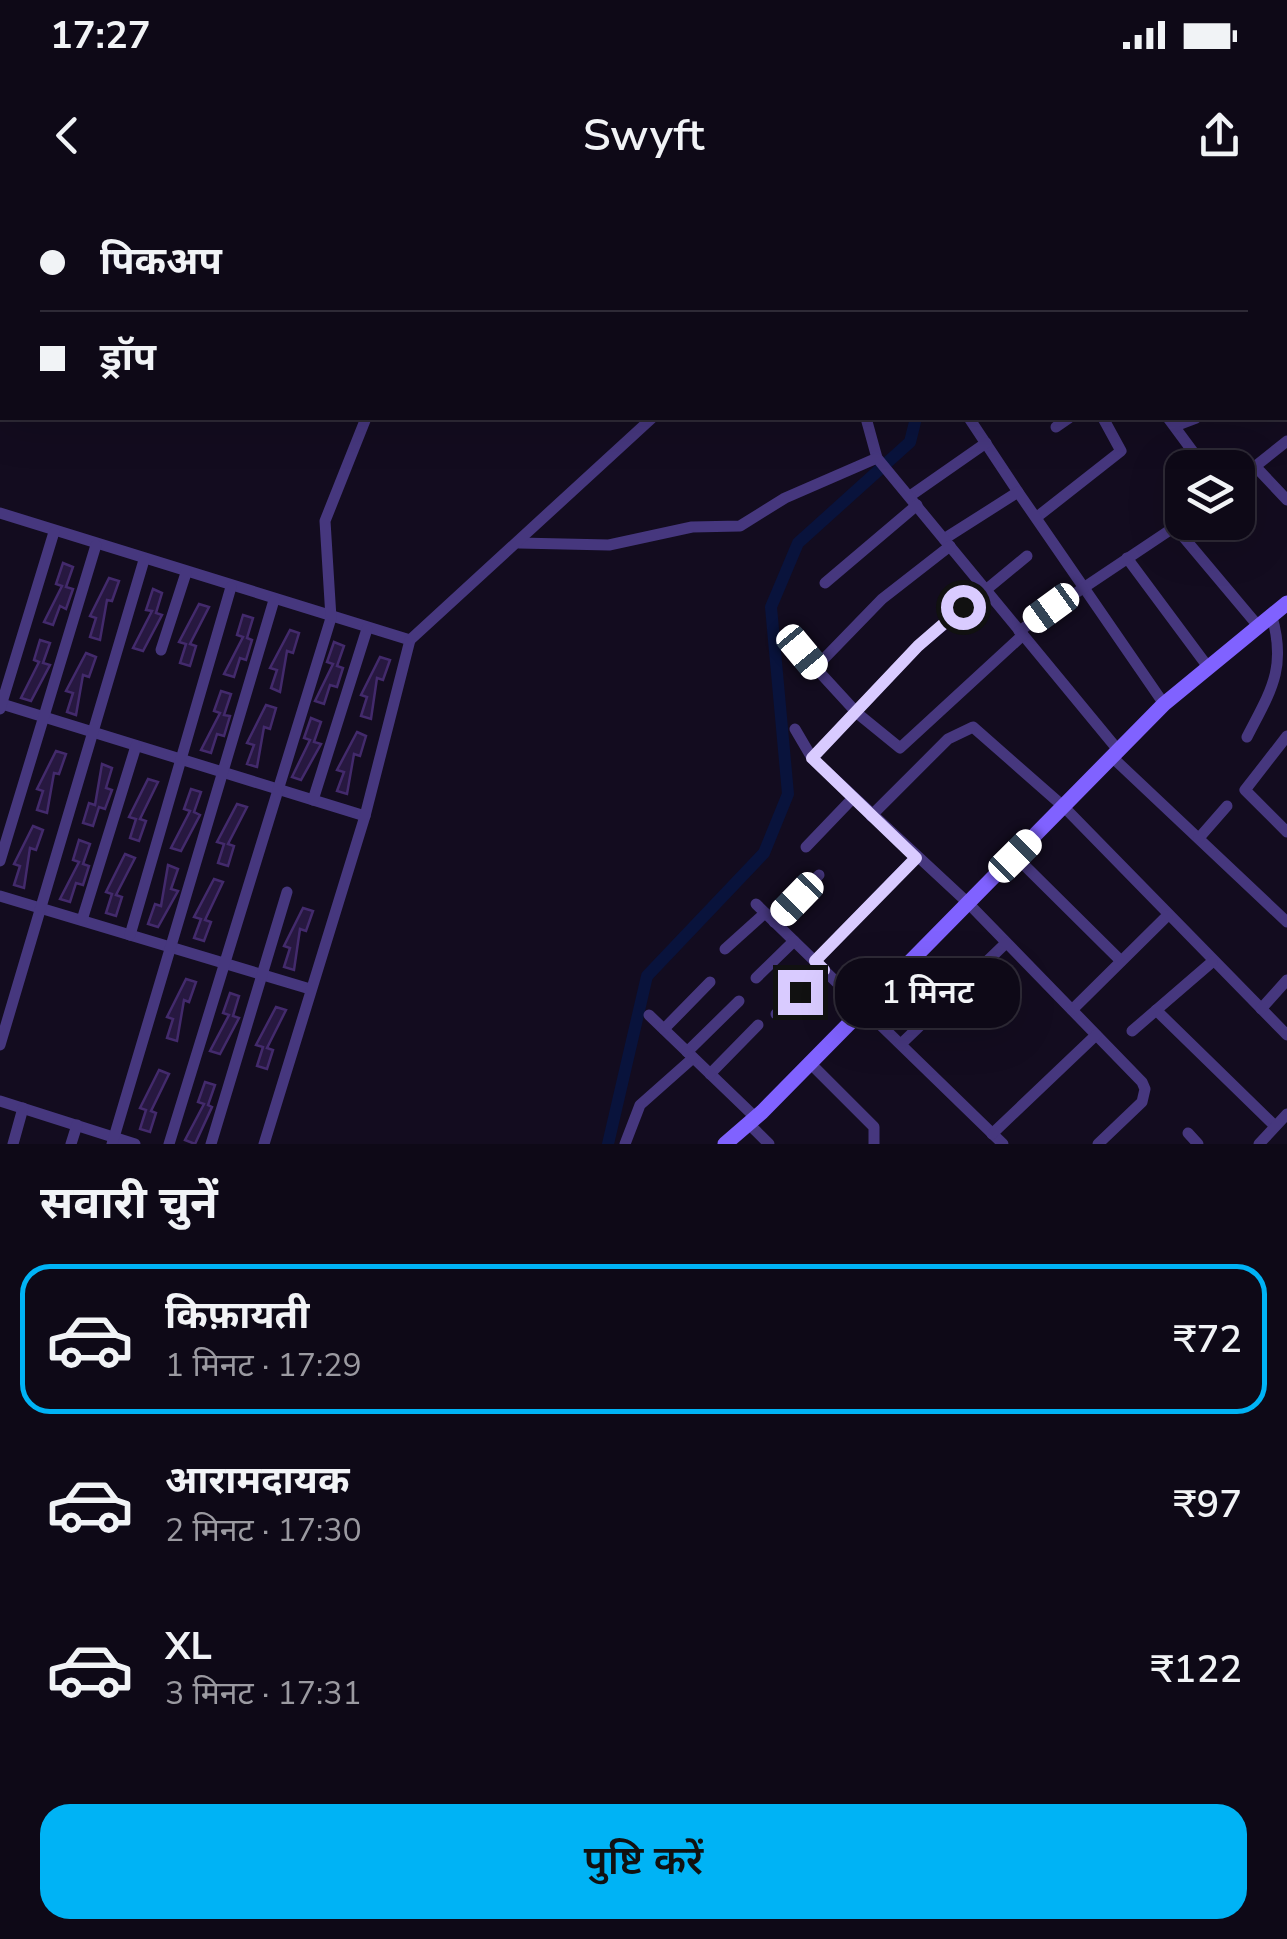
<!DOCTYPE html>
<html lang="hi">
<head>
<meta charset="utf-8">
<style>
	:root { --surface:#0e0917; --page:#1c1724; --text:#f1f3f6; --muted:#9b9aa1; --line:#2e2a36; --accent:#00b3f5 }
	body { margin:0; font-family:"Nunito Sans","Noto Sans Devanagari",sans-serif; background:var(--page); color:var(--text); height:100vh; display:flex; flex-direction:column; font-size:38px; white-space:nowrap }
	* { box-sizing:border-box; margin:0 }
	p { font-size:32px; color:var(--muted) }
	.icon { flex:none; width:55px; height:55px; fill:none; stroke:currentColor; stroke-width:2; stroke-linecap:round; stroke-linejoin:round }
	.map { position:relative; height:944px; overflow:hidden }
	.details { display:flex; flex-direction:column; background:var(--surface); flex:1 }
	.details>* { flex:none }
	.top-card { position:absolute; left:0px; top:0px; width:1288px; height:220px; box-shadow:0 10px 40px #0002,0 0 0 2px var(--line); display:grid; align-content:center; height:220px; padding:0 40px; background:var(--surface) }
	.fabs { position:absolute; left:1165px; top:250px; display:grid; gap:20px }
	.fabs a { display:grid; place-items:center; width:90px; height:90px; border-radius:20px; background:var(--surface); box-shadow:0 10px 40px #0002,0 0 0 2px var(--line); font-size:50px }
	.end { position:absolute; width:45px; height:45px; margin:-22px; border:12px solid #d9cbff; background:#111; box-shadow:0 0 0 5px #111 }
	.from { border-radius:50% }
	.bubble { position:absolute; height:70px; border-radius:30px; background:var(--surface); box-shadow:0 10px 40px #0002,0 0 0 2px var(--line); font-size:32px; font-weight:600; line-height:70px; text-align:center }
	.car { position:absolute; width:30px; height:60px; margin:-30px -15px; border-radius:12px; box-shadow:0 0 8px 2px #0007; background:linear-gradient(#fff 24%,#345 0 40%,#fff 0 76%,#345 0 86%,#fff 0) }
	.top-card b { display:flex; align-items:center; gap:35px; height:95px; font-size:38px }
	.top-card b+b { border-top:2px solid var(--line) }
	.top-card i { width:25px; height:25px; background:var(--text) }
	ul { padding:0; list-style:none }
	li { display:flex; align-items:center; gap:30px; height:150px; margin:0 20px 15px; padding:0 20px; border:5px solid transparent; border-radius:30px }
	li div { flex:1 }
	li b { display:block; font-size:38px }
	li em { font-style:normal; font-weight:600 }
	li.on { border-color:var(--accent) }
	li>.icon { width:90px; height:90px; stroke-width:1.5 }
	h2 { padding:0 40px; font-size:45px; line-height:120px }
	.button { display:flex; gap:20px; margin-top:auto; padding:20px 40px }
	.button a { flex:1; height:115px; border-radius:30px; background:var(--accent); color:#111; font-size:40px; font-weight:600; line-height:115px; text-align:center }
	.status { display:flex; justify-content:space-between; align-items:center; height:70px; padding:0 50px; background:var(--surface); direction:ltr }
	.status svg { height:28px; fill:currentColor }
	header { display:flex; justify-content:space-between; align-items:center; height:130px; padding:0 40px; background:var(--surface); font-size:45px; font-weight:600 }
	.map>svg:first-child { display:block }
</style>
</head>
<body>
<div class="status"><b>17:27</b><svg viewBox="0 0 49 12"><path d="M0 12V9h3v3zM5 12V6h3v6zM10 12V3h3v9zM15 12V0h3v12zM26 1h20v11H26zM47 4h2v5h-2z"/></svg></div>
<header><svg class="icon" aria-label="back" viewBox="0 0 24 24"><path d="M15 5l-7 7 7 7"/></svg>Swyft<svg class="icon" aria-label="share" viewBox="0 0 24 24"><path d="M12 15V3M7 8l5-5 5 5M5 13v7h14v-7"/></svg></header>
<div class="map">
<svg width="1287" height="944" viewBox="0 0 1287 944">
	<rect width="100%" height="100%" fill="#130c1f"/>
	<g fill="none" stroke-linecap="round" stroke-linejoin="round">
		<g stroke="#09133c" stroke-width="12">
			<path d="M988 2 990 0"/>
			<path d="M608 944 647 776 764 653 788 594 771 407 798 343 910 242 916 218"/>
		</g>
	</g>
	<g fill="#271840" stroke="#432a6c" stroke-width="2.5">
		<path d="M63 363 73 367 66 387 73 389 66 409 60 406 53 425 44 422 62 386 56 384Z"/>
		<path d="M109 378 119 381 112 401 107 400 100 440 90 437 96 418 90 416Z"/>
		<path d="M153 389 162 393 156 413 162 415 143 451 133 448 152 411 146 410Z"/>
		<path d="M199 404 209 407 190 444 196 446 190 466 180 463 186 444 179 442Z"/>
		<path d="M243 415 253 418 247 438 252 440 246 460 240 458 234 477 224 474 243 437 237 435Z"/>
		<path d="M290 430 299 433 293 453 287 451 280 492 271 488 277 470 270 468Z"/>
		<path d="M40 440 50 443 43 463 50 465 31 501 21 498 39 462 34 460Z"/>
		<path d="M334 442 344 446 337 466 343 468 337 487 330 485 324 504 315 501 333 464 327 462Z"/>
		<path d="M86 453 96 457 89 477 83 475 76 515 67 512 73 493 66 491Z"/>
		<path d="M380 457 390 460 383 480 377 478 371 519 361 516 367 497 361 495Z"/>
		<path d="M221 491 231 494 224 515 230 516 224 536 217 534 211 553 201 550 220 513 214 511Z"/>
		<path d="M266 505 276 508 270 529 264 527 257 567 247 564 254 545 247 543Z"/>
		<path d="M311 518 321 522 314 542 321 544 301 580 292 577 310 540 304 538Z"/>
		<path d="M357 532 366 536 360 556 354 554 347 594 337 591 344 572 337 570Z"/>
		<path d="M56 551 66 554 59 574 54 573 47 613 37 610 43 591 37 589Z"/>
		<path d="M102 564 112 568 106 588 112 590 105 609 99 607 93 626 83 623 89 603 95 605Z"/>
		<path d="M148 579 158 582 140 619 146 621 139 641 130 638 136 619 129 617Z"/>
		<path d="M191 589 201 592 194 612 200 615 181 651 171 648 190 611 184 609Z"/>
		<path d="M237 604 247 607 228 644 234 646 228 666 218 663 224 644 217 642Z"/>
		<path d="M33 626 43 630 36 650 30 648 24 688 14 685 20 666 14 664Z"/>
		<path d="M79 640 90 644 83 664 89 666 83 685 76 683 70 702 60 699 79 662 73 660Z"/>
		<path d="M125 654 135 658 116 695 122 697 116 716 106 713 112 694 106 692Z"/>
		<path d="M168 665 178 669 171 689 178 691 158 727 148 724 155 704 161 706Z"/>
		<path d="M214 679 223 682 205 720 211 722 204 741 194 738 201 719 194 717Z"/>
		<path d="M303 708 313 711 306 731 300 729 294 770 284 767 290 748 284 746Z"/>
		<path d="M186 779 196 782 189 802 184 800 177 841 167 838 173 819 167 817Z"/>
		<path d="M230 793 239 796 233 816 239 818 220 854 210 851 229 815 223 813Z"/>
		<path d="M276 807 286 810 267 848 273 850 267 869 257 866 263 847 256 845Z"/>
		<path d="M159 870 169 874 151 911 156 913 150 932 140 929 146 910 140 908Z"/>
		<path d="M205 882 215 885 208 905 212 907 195 944 185 940 204 904 198 902Z"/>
	</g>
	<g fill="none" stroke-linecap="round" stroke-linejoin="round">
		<path stroke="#46377e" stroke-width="5" d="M0 96 2 97"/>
		<g stroke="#46377e" stroke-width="11">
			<path d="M1012 0 1016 2"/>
			<path d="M1100 0 1102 2"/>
			<path d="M1264 0 1265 2"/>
			<path d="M454 2 455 0"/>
			<path d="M557 2 558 0"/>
			<path d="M640 2 641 0"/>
			<path d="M747 2 748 0"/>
			<path d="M875 2 877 0"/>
			<path d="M1214 2 1219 0"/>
			<path d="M1285 23 1287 22"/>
			<path d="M1285 42 1287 45"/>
			<path d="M1285 169 1287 168"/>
			<path d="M866 218 877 258"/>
			<path d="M969 218 1018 292"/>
			<path d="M1168 218 1205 268"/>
			<path d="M1175 226 1196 218"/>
			<path d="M1056 227 1069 218"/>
			<path d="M1255 266 1287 300"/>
			<path d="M1238 280 1287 241"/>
			<path d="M910 296 986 243"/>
			<path d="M0 313 410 440"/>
			<path d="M1037 317 1121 251 1103 218"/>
			<path d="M1175 327 1259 427"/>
			<path d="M944 339 1018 292 1164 504"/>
			<path d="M519 343 609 345 692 327 740 326 785 298 877 258 1118 550"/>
			<path d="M1027 356 918 446 812 558 968 703 1142 882 1145 889 1142 902 1098 944"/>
			<path d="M1127 358 1208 467"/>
			<path d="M825 383 917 305"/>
			<path d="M1019 431 1182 322"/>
			<path d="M161 450 186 373"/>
			<path d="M801 452 857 513 900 548 1023 435"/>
			<path d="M815 468 882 399 950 346"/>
			<path d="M2 504 365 616"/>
			<path d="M0 509 54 332"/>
			<path d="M795 529 812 558"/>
			<path d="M1287 536 1245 590 1287 632"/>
			<path d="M1247 537C1270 492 1287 469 1272 417"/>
			<path d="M1112 557 1287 722"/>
			<path d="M313 600 367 429"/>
			<path d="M871 616 948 539 973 527 1064 607 1287 835"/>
			<path d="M1199 638 1227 606"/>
			<path d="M806 647 853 598"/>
			<path d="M1015 656 1121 761"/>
			<path d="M0 661 96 345"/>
			<path d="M0 696 310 789"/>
			<path d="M756 704 1003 944"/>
			<path d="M82 720 136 546"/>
			<path d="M774 722 819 675"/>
			<path d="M130 735 231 387"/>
			<path d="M725 749 765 713"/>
			<path d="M815 761 915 658"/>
			<path d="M756 778 794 741"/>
			<path d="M1261 809 1287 780"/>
			<path d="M1072 810 1167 716"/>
			<path d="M1156 810 1275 926"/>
			<path d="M776 814 824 769"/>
			<path d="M649 815 756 918"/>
			<path d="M664 829 710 782"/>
			<path d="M1132 831 1212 762"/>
			<path d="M901 844 1006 743"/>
			<path d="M0 845 144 360"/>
			<path d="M687 852 739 801"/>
			<path d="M809 862 874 927V944"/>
			<path d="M710 874 758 825"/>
			<path d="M0 901 135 944"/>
			<path d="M749 924 769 944"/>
			<path d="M1188 933 1198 944"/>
			<path d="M992 934 1096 835"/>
			<path d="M13 944 23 908"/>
			<path d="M71 944 77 925"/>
			<path d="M112 944 274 400"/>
			<path d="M169 944 331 418 325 321 366 218"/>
			<path d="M211 944 287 692"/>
			<path d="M264 944 365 616 410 440 652 218"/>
			<path d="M625 944 640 905 693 858"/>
			<path d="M1259 944 1287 914"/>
		</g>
		<path stroke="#8062ff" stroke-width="15" d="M725 944 762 912 1164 504 1287 403"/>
	</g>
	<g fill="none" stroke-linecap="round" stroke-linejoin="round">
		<path stroke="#d9cbff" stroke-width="12" d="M800 792 824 770 815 761 916 658 812 558 918 446 963 407"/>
	</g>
</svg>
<div class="fabs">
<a><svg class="icon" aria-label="layers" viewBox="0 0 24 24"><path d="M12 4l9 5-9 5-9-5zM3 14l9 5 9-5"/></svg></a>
</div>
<i class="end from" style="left:963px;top:407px"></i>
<i class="end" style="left:800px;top:792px"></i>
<div class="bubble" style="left:835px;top:758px;width:185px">1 मिनट</div>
<i class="car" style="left:1051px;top:408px;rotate:234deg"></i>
<i class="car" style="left:802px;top:452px;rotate:140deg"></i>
<i class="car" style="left:1015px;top:656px;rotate:45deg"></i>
<i class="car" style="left:797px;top:699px;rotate:224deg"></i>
<div class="top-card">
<b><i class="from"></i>पिकअप</b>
<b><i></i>ड्रॉप</b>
</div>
</div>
<section class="details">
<h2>सवारी चुनें</h2>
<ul>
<li class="on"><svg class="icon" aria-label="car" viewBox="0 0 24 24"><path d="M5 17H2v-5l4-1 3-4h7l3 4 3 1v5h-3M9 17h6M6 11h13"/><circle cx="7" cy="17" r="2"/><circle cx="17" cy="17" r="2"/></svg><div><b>किफ़ायती</b><p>1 मिनट · 17:29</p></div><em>₹72</em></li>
<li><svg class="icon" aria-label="car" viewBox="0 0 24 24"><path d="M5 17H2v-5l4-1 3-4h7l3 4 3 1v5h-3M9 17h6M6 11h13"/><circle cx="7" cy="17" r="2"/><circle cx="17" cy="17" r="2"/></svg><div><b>आरामदायक</b><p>2 मिनट · 17:30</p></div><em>₹97</em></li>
<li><svg class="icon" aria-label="car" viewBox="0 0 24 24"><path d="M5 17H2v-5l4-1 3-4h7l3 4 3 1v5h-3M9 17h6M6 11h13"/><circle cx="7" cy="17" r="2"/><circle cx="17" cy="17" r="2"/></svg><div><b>XL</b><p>3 मिनट · 17:31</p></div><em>₹122</em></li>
</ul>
<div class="button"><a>पुष्टि करें</a></div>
</section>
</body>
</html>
